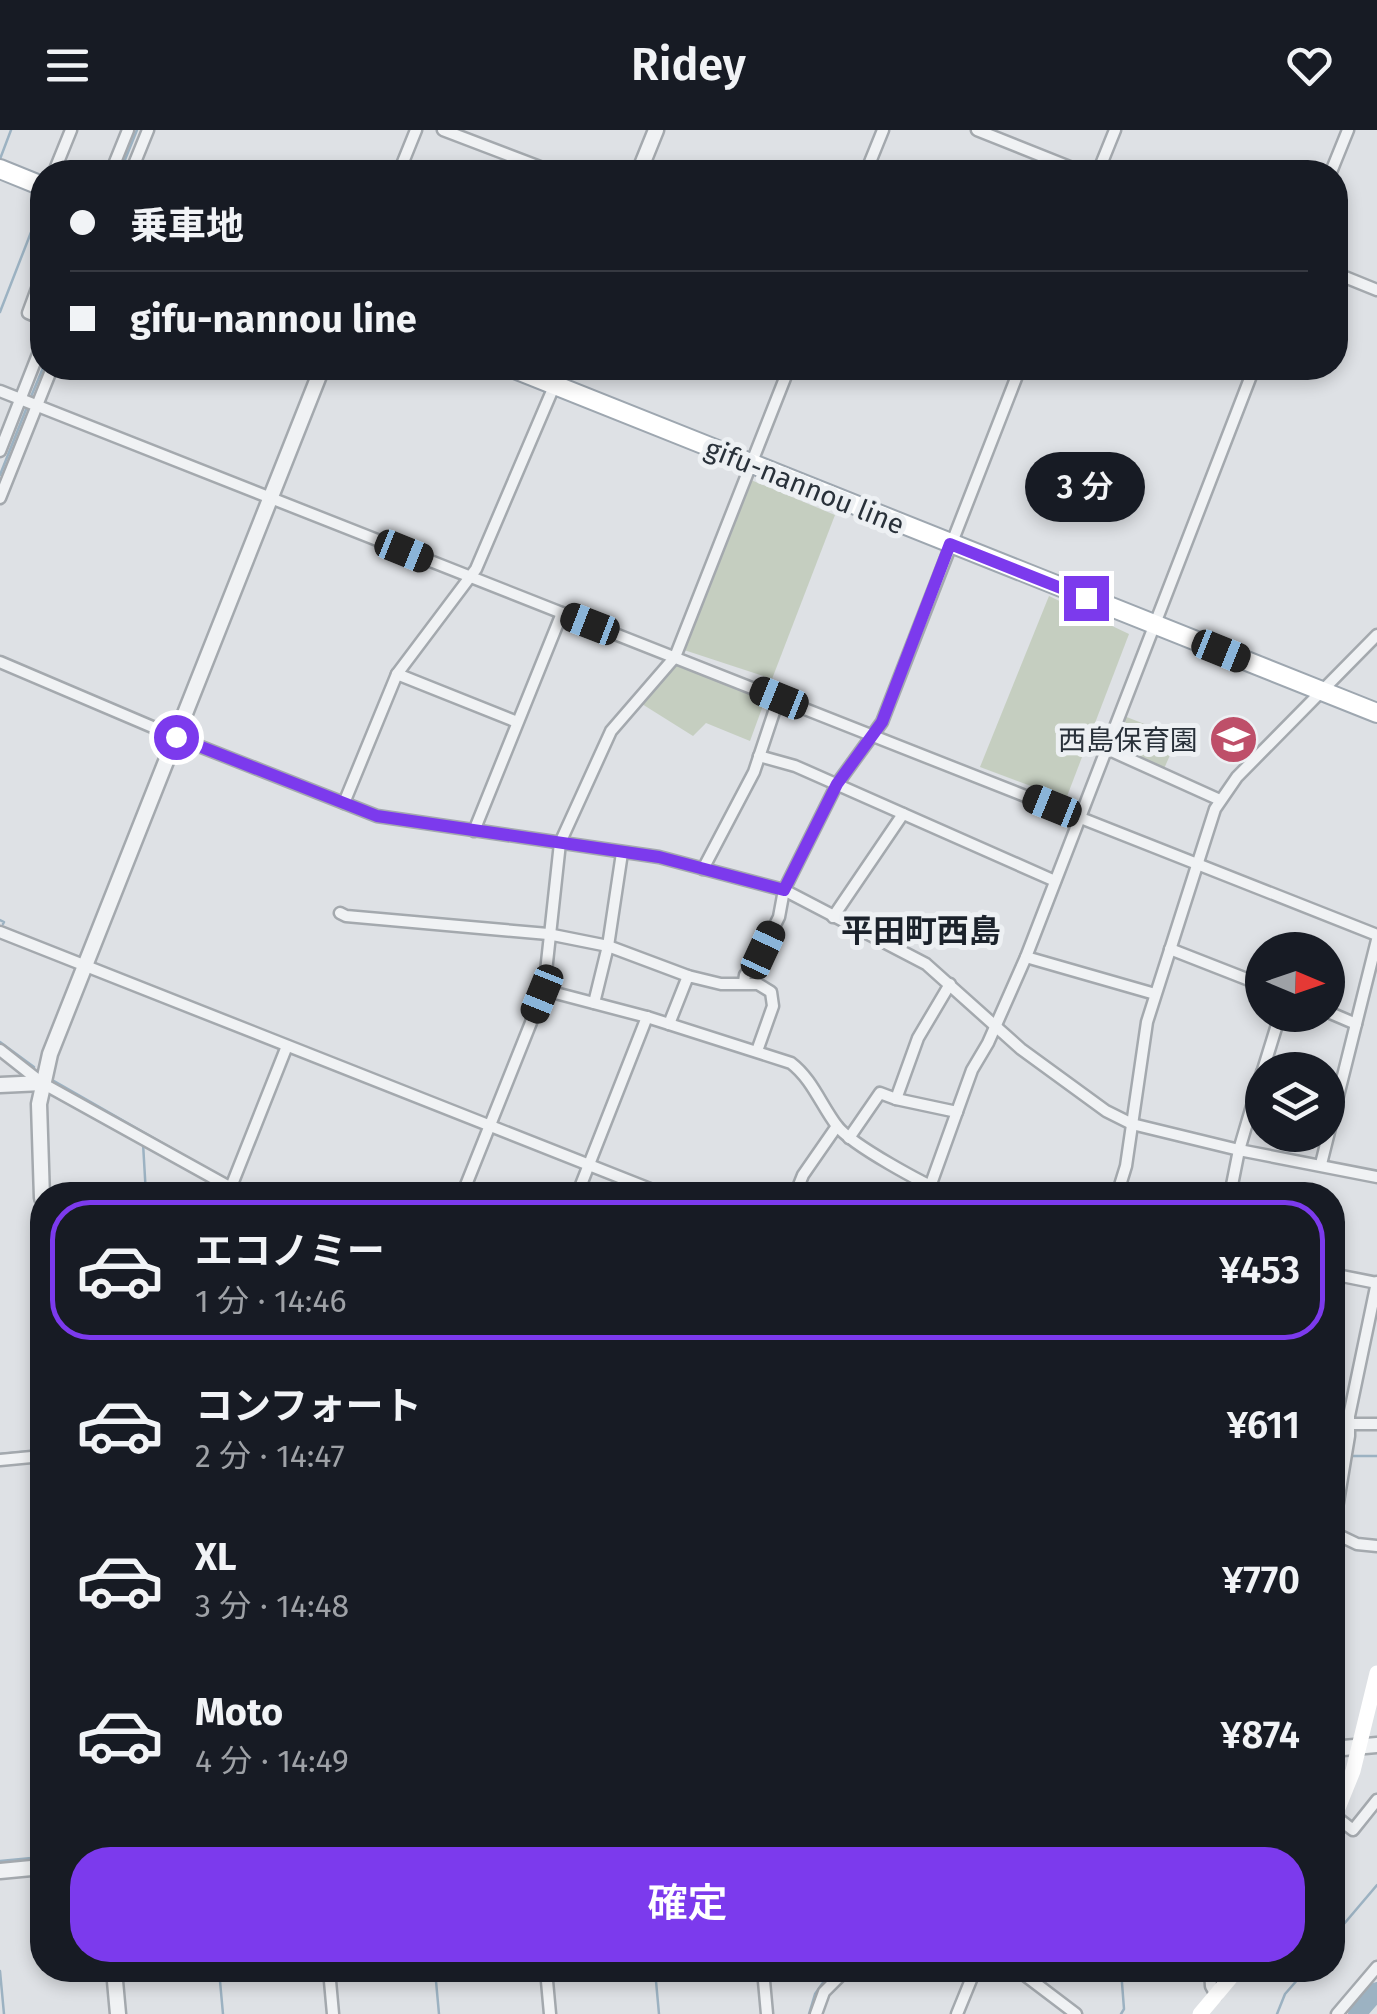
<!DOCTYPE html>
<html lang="ja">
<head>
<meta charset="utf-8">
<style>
	:root { --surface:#171b24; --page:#242831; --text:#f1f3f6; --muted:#9ea1a6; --line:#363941; --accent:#7c3aed }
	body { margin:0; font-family:"Fira Sans","Noto Sans JP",sans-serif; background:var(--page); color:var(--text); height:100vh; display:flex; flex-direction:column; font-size:38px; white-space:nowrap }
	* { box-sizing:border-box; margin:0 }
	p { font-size:32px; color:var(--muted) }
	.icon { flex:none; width:55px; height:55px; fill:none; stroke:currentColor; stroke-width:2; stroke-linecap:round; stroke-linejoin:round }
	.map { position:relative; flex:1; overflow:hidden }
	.side { position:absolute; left:30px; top:1052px; width:1315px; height:800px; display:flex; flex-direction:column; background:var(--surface); border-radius:40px; box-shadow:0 5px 15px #0003 }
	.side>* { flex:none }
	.banner { position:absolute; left:30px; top:30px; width:1318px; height:220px; border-radius:40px; box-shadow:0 5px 15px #0003; display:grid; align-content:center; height:220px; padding:0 40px; background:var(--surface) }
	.needle { width:65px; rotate:92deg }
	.fabs { position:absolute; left:1245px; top:802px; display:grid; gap:20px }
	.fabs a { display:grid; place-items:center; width:100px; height:100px; border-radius:50%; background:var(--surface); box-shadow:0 5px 15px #0003; font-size:50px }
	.end { position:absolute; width:45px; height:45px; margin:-22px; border:12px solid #7c3aed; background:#fff; box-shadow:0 0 0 5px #fff }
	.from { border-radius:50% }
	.bubble { position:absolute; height:70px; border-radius:35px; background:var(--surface); box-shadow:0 5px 15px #0003; font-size:32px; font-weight:600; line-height:70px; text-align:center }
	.car { position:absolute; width:30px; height:60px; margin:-30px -15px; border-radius:12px; box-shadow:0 0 8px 2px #0007; background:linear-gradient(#222 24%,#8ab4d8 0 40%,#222 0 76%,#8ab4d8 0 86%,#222 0) }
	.banner b { display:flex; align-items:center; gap:35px; height:95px; font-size:38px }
	.banner b+b { border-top:2px solid var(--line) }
	.banner i { width:25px; height:25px; background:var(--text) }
	ul { padding:18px 0 0; list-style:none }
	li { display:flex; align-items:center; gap:30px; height:140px; margin:0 20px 15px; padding:0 20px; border:5px solid transparent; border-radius:40px }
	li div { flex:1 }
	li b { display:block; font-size:38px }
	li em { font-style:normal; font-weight:600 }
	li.active { border-color:var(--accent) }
	li>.icon { width:90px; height:90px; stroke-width:1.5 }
	.action { display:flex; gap:20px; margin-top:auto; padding:20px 40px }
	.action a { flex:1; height:115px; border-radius:40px; background:var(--accent); color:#fff; font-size:40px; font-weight:600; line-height:115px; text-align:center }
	header { display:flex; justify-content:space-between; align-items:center; height:130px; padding:0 40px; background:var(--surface); font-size:45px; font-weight:600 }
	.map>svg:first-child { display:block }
</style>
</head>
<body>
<header><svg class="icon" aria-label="menu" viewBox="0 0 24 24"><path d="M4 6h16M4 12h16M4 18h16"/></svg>Ridey<svg class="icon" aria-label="heart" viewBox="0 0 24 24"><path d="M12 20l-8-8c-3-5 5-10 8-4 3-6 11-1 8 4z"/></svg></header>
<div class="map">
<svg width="1377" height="1884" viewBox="0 0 1377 1884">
	<rect width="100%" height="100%" fill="#dee1e5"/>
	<g fill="#c5cec0">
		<path d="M751 350 835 385 772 549 681 519Z"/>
		<path d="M1049 466 1129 504 1066 669 980 637Z"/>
		<path d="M673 532 765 570 750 611 706 593 693 606 642 574Z"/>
		<path d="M1124 586 1178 607 1163 641 1111 618Z"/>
	</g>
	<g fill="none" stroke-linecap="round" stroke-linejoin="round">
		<g stroke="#9cb2c2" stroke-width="2.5">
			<path d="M0 29 11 0"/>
			<path d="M120 42 137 0"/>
			<path d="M0 182 42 74"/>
			<path d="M30 269 43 238"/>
			<path d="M0 345 27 277"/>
			<path d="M0 790 4 792 3 794"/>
			<path d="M0 912 34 937"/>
			<path d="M54 951 227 1050"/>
			<path d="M143 1013 146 1065"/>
			<path d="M236 1054 256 1065"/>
			<path d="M0 1324 42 1320"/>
			<path d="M1332 1325 1342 1326"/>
			<path d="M1350 1326H1377"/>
			<path d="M0 1731 42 1727"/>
			<path d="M1332 1808 1377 1755"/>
			<path d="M219 1840 223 1884"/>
			<path d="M435 1840 439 1884"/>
			<path d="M655 1840 659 1884"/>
			<path d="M1121 1840 1124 1879 1121 1884"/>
			<path d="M0 1841 4 1884"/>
			<path d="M809 1884 815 1864 827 1847 825 1840"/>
			<path d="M1277 1884 1285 1864 1306 1840"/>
		</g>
		<path stroke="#9cb2c2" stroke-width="18" d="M1357 1884 1377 1861"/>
		<defs>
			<g id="minor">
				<path d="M443 0 553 42"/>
				<path d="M977 0 1082 42"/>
				<path d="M54 42 71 0"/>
				<path d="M111 42 128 0"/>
				<path d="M131 42 148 0"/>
				<path d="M399 42 416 0"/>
				<path d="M866 42 883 0"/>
				<path d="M1098 42 1115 0"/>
				<path d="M1331 42 1348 0"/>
				<path d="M1335 143 1377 160"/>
				<path d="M42 145 28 183 42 189"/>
				<path d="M0 261 1377 805"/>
				<path d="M0 321 42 214"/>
				<path d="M0 368 52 238"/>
				<path d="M0 532 176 607 377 686 659 727 784 760 926 834 1021 919 1106 981 1132 994 1239 1020 1377 1047"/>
				<path d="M397 544 517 592"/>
				<path d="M1107 619 1220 670"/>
				<path d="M759 626 795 636 1055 751"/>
				<path d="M344 673 397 544 476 439 555 254"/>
				<path d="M474 701 562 483"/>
				<path d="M703 739 754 642 779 567"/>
				<path d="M340 783 346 786 548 804 608 816 622 723"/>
				<path d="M833 787 903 684"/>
				<path d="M0 802 665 1065"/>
				<path d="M1170 819 1262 855"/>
				<path d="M1026 827 1155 864"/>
				<path d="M744 852 745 845 763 819 779 787 784 760 837 654 882 592 1020 238"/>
				<path d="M544 860 647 887 791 933C812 949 821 975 837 996 853 1016 924 1054 950 1065"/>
				<path d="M594 873 608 816 688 846"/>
				<path d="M1328 882 1356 894"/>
				<path d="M669 894 688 846 721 854H758L771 862 773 876 757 921"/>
				<path d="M0 920 42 953 244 1065"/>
				<path d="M1263 940 1280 885"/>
				<path d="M896 969 957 982"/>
				<path d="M849 1008 880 963 896 969 918 908 950 854"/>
				<path d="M1321 1034 1377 810"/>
				<path d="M231 1057 287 916"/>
				<path d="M462 1065 544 860 560 713 611 601 675 527 789 238"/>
				<path d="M577 1065 647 887"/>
				<path d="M795 1065 803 1045 837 996"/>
				<path d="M927 1065 972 940 988 913 1026 827 1254 238"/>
				<path d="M1117 1065 1126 1036 1147 892 1215 679 1237 647 1377 505"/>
				<path d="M1230 1065 1239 1020 1262 942"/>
				<path d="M1332 1144 1377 1153"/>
				<path d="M1332 1294H1377"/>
				<path d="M0 1330 42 1326"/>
				<path d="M1332 1402 1357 1414 1377 1416"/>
				<path d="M1333 1402 1349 1306V1286L1377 1152"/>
				<path d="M1335 1686 1353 1700 1377 1670"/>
				<path d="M329 1840 333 1884"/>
				<path d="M546 1840 550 1884"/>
				<path d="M763 1840 767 1884"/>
				<path d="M1018 1840 1076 1884"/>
				<path d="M1210 1840 1211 1856 1216 1865"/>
				<path d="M816 1884 824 1862 846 1840"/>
				<path d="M957 1884 975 1840"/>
				<path d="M1337 1884 1377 1837"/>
			</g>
			<g id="tertiary">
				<path d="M639 42 656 0"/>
				<path d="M555 254 561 238"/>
				<path d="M0 955 42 953"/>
				<path d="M42 1068 39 974 50 924 322 238"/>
				<path d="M1332 1619 1377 1615"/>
				<path d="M0 1741 42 1737"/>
				<path d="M114 1840 118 1884"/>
			</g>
			<g id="primary">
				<path d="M0 39 42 56"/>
				<path d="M512 238 1377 583"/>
			</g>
		</defs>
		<use href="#minor" stroke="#a4a9ae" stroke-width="15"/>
		<use href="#tertiary" stroke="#a4a9ae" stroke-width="19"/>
		<use href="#primary" stroke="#9ea7b0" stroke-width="22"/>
		<use href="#minor" stroke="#f0f2f4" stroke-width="10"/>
		<use href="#tertiary" stroke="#f0f2f4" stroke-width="14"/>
		<g stroke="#fff" stroke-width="15">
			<path d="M1332 1693 1353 1641 1377 1543"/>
			<path d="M1200 1884 1237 1840"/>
		</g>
		<use href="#primary" stroke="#fff" stroke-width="18"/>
	</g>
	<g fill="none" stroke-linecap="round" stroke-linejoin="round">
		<path stroke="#7c3aed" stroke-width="12" d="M176 607 377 686 659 727 784 760 837 654 882 592 950 414 1086 468"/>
	</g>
	<defs>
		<symbol id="school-disc" viewBox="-11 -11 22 22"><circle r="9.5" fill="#be4f69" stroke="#edf0f3"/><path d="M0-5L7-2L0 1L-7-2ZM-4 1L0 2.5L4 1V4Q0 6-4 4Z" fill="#fff"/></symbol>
	</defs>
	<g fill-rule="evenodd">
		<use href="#school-disc" x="1206" y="582" width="55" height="55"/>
	</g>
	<g text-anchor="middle" stroke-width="10" stroke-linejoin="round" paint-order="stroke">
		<g font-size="28" fill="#29313a" stroke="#edf0f3">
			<text transform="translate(805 356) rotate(22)" y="10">gifu-nannou line</text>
		</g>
		<g font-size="28" fill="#29313a" stroke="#edf0f3" text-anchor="end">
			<text x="1198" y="620">西島保育園</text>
		</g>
		<g font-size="32" font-weight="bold" fill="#1b222b" stroke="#edf0f3">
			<text x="921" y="812">平田町西島</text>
		</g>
	</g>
</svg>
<div class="fabs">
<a><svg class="needle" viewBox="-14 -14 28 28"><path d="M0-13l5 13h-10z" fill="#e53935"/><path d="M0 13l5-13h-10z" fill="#9ea1a6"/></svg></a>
<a><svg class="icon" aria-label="layers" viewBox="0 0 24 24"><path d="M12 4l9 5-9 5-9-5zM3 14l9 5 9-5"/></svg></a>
</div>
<i class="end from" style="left:176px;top:607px"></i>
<i class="end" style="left:1086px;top:468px"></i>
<div class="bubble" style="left:1025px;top:322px;width:120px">3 分</div>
<i class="car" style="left:404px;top:421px;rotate:112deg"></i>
<i class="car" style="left:590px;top:494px;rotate:291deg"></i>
<i class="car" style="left:1221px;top:521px;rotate:112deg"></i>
<i class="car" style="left:779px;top:568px;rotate:292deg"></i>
<i class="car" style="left:1052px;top:676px;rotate:292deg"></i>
<i class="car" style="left:763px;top:820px;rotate:25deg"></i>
<i class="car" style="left:542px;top:864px;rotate:202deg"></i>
<div class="banner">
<b><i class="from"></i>乗車地</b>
<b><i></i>gifu-nannou line</b>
</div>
<section class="side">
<ul>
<li class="active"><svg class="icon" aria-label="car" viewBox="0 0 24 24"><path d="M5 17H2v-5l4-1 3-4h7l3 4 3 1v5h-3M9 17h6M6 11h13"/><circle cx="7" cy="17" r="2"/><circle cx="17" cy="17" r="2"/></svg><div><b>エコノミー</b><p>1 分 · 14:46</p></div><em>¥453</em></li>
<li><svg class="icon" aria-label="car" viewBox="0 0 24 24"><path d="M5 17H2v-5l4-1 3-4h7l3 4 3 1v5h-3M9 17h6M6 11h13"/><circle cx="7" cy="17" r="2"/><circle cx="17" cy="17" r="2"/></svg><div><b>コンフォート</b><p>2 分 · 14:47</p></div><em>¥611</em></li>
<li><svg class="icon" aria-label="car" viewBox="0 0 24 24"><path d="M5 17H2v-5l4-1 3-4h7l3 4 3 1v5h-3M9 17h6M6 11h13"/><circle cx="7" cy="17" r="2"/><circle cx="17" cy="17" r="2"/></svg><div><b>XL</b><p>3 分 · 14:48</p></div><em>¥770</em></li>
<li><svg class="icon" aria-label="car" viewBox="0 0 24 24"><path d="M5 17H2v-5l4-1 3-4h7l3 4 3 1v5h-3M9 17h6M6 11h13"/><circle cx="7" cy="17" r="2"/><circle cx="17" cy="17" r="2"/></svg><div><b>Moto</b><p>4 分 · 14:49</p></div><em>¥874</em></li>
</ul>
<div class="action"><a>確定</a></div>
</section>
</div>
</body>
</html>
